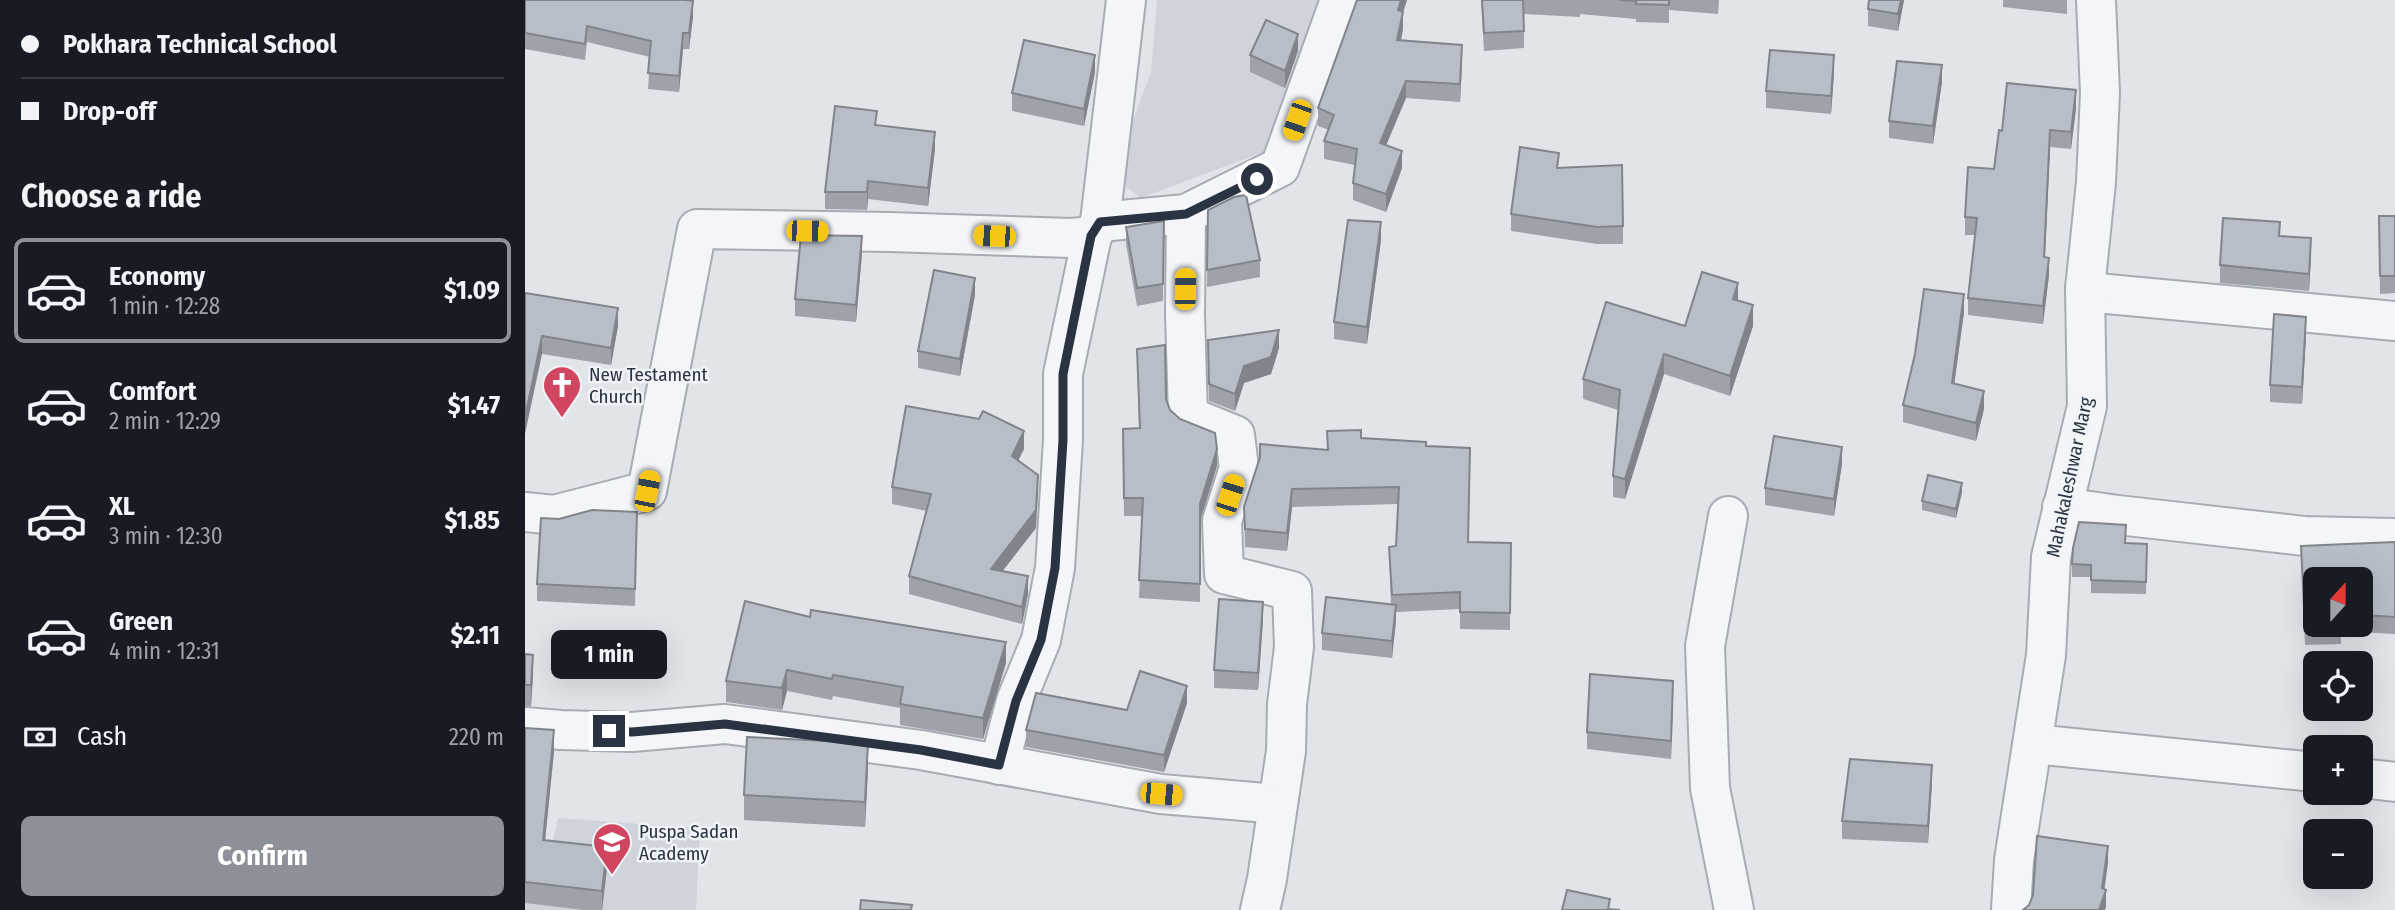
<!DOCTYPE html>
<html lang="en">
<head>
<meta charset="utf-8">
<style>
	:root { --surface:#171b24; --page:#20242c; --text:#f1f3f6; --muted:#9ea1a6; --line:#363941; --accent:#8c9099 }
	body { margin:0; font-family:"Fira Sans Condensed",sans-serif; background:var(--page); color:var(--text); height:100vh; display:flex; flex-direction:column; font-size:26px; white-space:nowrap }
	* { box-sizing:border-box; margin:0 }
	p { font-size:23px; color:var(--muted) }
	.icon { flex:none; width:38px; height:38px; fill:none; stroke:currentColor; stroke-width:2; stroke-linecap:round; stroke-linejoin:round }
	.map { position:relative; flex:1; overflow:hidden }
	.side { display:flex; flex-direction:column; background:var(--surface); width:525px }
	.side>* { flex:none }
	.hud { display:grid; align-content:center; height:154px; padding:0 21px; background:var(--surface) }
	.needle { width:46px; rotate:21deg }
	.fabs { position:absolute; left:1778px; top:567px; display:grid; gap:14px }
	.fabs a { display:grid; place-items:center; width:70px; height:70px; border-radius:10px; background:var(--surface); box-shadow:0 7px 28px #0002; font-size:35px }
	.end { position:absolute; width:32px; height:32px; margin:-16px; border:9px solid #293342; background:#fff; box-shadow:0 0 0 4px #fff }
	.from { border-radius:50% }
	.bubble { position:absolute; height:49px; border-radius:10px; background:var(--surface); box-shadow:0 7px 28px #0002; font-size:23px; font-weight:700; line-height:49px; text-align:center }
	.car { position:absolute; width:21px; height:42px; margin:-21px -10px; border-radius:9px; box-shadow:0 0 5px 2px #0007; background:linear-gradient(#f5c518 24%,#345 0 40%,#f5c518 0 76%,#345 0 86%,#f5c518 0) }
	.hud b { display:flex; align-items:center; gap:24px; height:66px; font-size:26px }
	.hud b+b { border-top:2px solid var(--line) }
	.hud i { width:18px; height:18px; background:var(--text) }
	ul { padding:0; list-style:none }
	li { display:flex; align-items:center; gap:21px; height:105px; margin:0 14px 10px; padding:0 7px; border:4px solid transparent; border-radius:10px }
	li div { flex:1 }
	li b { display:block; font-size:26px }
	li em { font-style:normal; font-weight:700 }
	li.selected { border-color:var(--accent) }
	li>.icon { width:63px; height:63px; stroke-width:1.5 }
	h2 { padding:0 21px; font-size:32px; line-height:84px }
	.pay { display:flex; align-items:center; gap:18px; height:77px; padding:0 21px; font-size:26px }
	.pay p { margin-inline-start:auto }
	.cta { display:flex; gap:14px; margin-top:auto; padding:14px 21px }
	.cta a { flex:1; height:80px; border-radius:10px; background:var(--accent); color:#fff; font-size:28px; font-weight:700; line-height:80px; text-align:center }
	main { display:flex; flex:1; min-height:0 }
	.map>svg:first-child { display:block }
</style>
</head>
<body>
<main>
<section class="side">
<div class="hud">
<b><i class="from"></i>Pokhara Technical School</b>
<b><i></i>Drop-off</b>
</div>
<h2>Choose a ride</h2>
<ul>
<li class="selected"><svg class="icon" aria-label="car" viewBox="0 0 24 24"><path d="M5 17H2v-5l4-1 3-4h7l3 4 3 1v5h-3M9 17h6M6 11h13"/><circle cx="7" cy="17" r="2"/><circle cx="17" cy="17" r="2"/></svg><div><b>Economy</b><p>1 min · 12:28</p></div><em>$1.09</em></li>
<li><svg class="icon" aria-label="car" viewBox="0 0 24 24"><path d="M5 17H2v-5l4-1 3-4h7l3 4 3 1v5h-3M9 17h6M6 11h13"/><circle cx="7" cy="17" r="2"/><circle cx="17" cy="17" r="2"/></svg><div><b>Comfort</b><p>2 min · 12:29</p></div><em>$1.47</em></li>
<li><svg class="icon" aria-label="car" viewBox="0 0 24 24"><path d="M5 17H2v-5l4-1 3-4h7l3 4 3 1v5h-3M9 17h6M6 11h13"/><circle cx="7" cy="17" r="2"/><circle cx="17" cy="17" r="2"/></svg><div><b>XL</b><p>3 min · 12:30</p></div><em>$1.85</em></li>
<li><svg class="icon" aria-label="car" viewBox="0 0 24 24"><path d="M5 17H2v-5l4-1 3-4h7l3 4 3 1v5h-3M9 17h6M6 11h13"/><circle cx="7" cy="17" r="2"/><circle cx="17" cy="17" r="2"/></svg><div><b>Green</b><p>4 min · 12:31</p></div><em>$2.11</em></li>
</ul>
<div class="pay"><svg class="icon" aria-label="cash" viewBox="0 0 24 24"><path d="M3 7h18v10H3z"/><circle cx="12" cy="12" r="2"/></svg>Cash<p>220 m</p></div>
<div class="cta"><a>Confirm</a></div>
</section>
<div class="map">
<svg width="1870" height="910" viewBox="0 0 1870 910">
	<rect width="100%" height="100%" fill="#e1e5ea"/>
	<g fill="#cfd4dc">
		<path d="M632 0H803L749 148 616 198 587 177 626 72Z"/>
		<path d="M33 818 175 828 171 910H0V839L28 841Z"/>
	</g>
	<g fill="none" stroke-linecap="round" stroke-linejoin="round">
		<defs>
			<g id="street">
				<path d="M661 214 660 314 663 416 710 435 714 468 697 521 699 574 767 591 769 647 762 704 761 751 742 879 735 910"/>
				<path d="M575 222 661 214 755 167 815 0"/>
				<path d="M1560 289 1572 293 1870 321"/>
				<path d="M1537 507 1593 515 1779 536 1870 538"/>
				<path d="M0 512 29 515 122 491 172 229 364 232 547 238 567 236 575 222 601 0"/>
				<path d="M1203 516 1180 646 1185 788 1209 910"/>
				<path d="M0 727 36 730 107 732 200 724 396 750 636 794 753 804"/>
				<path d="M1508 744 1790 772"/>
				<path d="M474 765 491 701 516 640 530 568 538 440V374L567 236"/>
				<path d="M1836 778 1870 782"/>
				<path d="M1486 910 1489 860 1521 655 1526 557 1562 406 1560 289 1571 182 1575 93 1571 0"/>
			</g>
		</defs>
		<use href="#street" stroke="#a6acb4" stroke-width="42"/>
		<use href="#street" stroke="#f4f5f8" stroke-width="38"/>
	</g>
	<g fill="#9ea3ab" fill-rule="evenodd">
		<path d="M0 0 168 17 164 49H158L154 92 123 89 125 57 62 42 60 60 0 49Z"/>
		<path d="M832 0H882L878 12V29L876 41 937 62 935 102 881 98 861 145 877 168 861 212 828 200V183L830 165 799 159V141L804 130 793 126V108Z"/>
		<path d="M956 0H1194L1193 14 1144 10V23L1111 22V19L1055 14V17L999 14V48L959 51Z"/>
		<path d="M1379 0 1373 31 1343 26V9Z"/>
		<path d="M1478 0H1542V14L1478 7Z"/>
		<path d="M773 51 760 88 725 72V55Z"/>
		<path d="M570 72 559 126 487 111V93Z"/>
		<path d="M1309 73 1306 114 1241 108V91Z"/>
		<path d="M1417 82 1408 144 1364 138V121Z"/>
		<path d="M1551 108 1546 149 1525 147 1520 257 1524 275 1518 324 1443 315V298L1450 235H1440V217L1469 169 1477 131Z"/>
		<path d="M352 125 410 149 403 206 343 199 342 210 300 209V192Z"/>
		<path d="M1034 168 1098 226V244H1072L986 231V214Z"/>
		<path d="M683 210 735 260V277L682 287Z"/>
		<path d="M1854 216H1870V293L1855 294Z"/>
		<path d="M639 221 638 301 612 306 601 244V227Z"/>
		<path d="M1755 236 1786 256 1784 291 1695 283V265Z"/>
		<path d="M856 240 842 344 809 339V322Z"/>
		<path d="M337 253 331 322 270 316V299Z"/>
		<path d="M0 293 93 326 86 365 17 354Z"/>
		<path d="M450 295 435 376 393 368V351Z"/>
		<path d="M1213 300 1228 326 1205 396 1139 374 1100 499 1088 497V476L1093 410 1058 399V379Z"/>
		<path d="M1439 312 1429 384 1459 409 1451 441 1378 422V405Z"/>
		<path d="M1781 335 1777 404 1745 402V385Z"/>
		<path d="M754 348 746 374 719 383 710 411 684 401 683 357Z"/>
		<path d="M612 349 641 399 645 410 692 466 675 521V602L614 598 617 516H599L598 429 614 428Z"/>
		<path d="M836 438 901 446 945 466 943 542 986 543 985 630 935 629V609L871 612 867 658 797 650V633L866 604 864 547 871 546 873 504 767 507 762 551 720 547 719 507 802 450Z"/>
		<path d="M499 449 493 461 513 493 511 528 477 571 503 594 497 624 384 594V576L402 511 367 504V487Z"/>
		<path d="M1317 464 1309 516 1240 505V488Z"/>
		<path d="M1437 492 1431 518 1397 510V501Z"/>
		<path d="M112 512 110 606 12 601V584L34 519Z"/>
		<path d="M1870 542V634L1816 631V644L1780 645 1776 546ZM1836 579V625H1790Z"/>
		<path d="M1601 543 1622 544 1621 594 1566 593V577H1547V564Z"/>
		<path d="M220 601 481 663 458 739 375 725V708L308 696 307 700 262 691 257 710 201 702V681Z"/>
		<path d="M738 619 733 690 689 688V670Z"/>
		<path d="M0 654 8 676 6 706H0Z"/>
		<path d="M1148 698 1146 759 1062 749V732Z"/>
		<path d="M662 703 639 772 501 747V730L602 710Z"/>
		<path d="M0 728 29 751 20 840 82 868 77 910H59L0 903Z"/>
		<path d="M343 768 340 827 219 820V795Z"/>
		<path d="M1407 782 1403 843 1317 839V821Z"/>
	</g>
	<g fill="#81858b">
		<path d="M876 0H882L873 28V10Z"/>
		<path d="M1376 0H1379L1373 31V14Z"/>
		<path d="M168 1V17L164 49V33Z"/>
		<path d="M878 12V29L872 58V40Z"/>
		<path d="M158 33V49L154 92V76Z"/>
		<path d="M773 34V51L760 88V71Z"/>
		<path d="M937 45V62L935 102V84Z"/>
		<path d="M570 55V72L559 126V109Z"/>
		<path d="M1309 55V73L1306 114V96Z"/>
		<path d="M1417 65V82L1408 144V126Z"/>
		<path d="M881 81V98L855 160V143Z"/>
		<path d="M1551 90V108L1546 149V132Z"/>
		<path d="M1525 130V147L1519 274V257Z"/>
		<path d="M410 132V149L403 206V188Z"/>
		<path d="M877 151V168L861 212V194Z"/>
		<path d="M343 181V199L342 210V192Z"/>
		<path d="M856 222V240L842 344V327Z"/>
		<path d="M337 236V253L331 322V305Z"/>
		<path d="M1786 238V256L1784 291V274Z"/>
		<path d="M1524 258V275L1518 324V306Z"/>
		<path d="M450 278V295L435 376V359Z"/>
		<path d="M1213 283V304L1208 299Z"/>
		<path d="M1439 294V312L1427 401V383Z"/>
		<path d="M1228 305V326L1205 396V376Z"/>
		<path d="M93 308V326L86 365V348Z"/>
		<path d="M1781 317V335L1777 404V387Z"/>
		<path d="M754 330V348L746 374 719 383 710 411V394L719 366Z"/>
		<path d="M17 336V354L0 434V417Z"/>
		<path d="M1139 354V374L1100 499V479Z"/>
		<path d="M1459 391V409L1451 441V423Z"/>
		<path d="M499 431V449L487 473V456Z"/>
		<path d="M1317 447V464L1309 516V499Z"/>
		<path d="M692 449V466L675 521V504Z"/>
		<path d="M513 475 511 528 466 586V569Z"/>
		<path d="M1437 483V492L1431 518V509Z"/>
		<path d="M767 489V507L762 551V533Z"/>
		<path d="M503 576V594L497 624V607Z"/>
		<path d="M738 602V619L733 690V673Z"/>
		<path d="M871 605V622L867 658V641Z"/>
		<path d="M481 642V663L458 739V718Z"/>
		<path d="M8 655V676L6 706V685Z"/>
		<path d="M262 670V691L257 710V688Z"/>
		<path d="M1148 681V698L1146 759V741Z"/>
		<path d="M662 686V703L639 772V755Z"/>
		<path d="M29 730V751L18 861V840Z"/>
		<path d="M343 743V768L340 827V802Z"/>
		<path d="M1407 765V782L1403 843V826Z"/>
		<path d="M1583 846V863L1578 900 1581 890V907L1580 910H1574Z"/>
		<path d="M82 847V868L77 910V891Z"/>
	</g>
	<g fill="#b8bec7" stroke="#81858b" stroke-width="2">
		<path d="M0 0H160L168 1 164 33H158L154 76 123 73 126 41 62 26 60 44 0 33Z"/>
		<path d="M832 0H876L873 10 878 12 872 40 937 45 935 84 881 81 855 143 877 151 861 194 828 183 832 149 799 141 809 115 793 108Z"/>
		<path d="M957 0H998L999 31 959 33Z"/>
		<path d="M1094 0H1144V5L1111 4V1Z"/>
		<path d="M1344 0H1376L1373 14 1343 9Z"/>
		<path d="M741 20 773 34 760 71 725 55Z"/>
		<path d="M499 40 570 55 559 109 487 93Z"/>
		<path d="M1245 50 1309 55 1306 96 1241 91Z"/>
		<path d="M1372 61 1417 65 1408 126 1364 121Z"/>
		<path d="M1482 83 1551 90 1546 132 1525 130 1519 257 1524 258 1518 306 1443 298 1452 218 1440 217 1443 167 1469 169 1474 130 1477 131Z"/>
		<path d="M310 106 352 111 350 125 410 132 403 188 343 181 342 192H300Z"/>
		<path d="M995 147 1034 153 1032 168 1097 165 1098 226 1072 227 986 214Z"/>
		<path d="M721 195 735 260 682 270 683 210 709 197Z"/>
		<path d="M1854 216H1870V276H1855Z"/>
		<path d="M1698 218 1755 222 1754 236 1786 238 1784 274 1695 265Z"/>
		<path d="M823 220 856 222 842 327 809 322Z"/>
		<path d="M639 221 638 284 612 288 601 227Z"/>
		<path d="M276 235 337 236 331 305 270 299Z"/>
		<path d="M409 270 450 278 435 359 393 351Z"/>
		<path d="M1177 272 1213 283 1208 299 1228 305 1205 376 1139 354 1100 479 1088 476 1095 390 1058 379 1081 302 1160 326Z"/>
		<path d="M1399 289 1439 294 1427 383 1459 391 1451 423 1378 405 1390 354Z"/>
		<path d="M0 293 93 308 86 348 17 336 0 417Z"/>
		<path d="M1749 314 1781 317 1777 387 1745 385Z"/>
		<path d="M754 330 746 357 719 366 710 394 684 384 683 340Z"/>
		<path d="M640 345 641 399 645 410 655 419 690 433 692 449 675 504V584L614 580 618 498H599L598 429 615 428 612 349Z"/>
		<path d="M381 406 454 419 458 411 499 431 487 456 513 475 511 510 466 569 503 576 497 607 384 576 406 494 367 487Z"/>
		<path d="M836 430V438L901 442V446L945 448 943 542 986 543 985 613 935 612V592L867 595 864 547 871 546 874 487 767 489 762 533 720 529 719 507 735 457V444L803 450 802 431Z"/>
		<path d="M1249 436 1317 447 1309 499 1240 488Z"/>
		<path d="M1403 475 1437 483 1431 509 1397 501Z"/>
		<path d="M67 510 112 512 110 589 12 584 16 518 34 519Z"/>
		<path d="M1554 522 1601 525 1600 543 1622 544 1621 582 1566 580V565L1547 564 1548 548Z"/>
		<path d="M1870 542V617L1836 615V579H1790V625H1816V626L1780 628 1776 546Z"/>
		<path d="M801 597 871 605 867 641 797 633Z"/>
		<path d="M694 599 738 602 733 673 689 670Z"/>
		<path d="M220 601 285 617 286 610 481 642 458 718 375 704 378 687 308 675 307 679 262 670 257 688 201 681Z"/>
		<path d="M0 654 8 655 6 685H0Z"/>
		<path d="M615 671 662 686 639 755 501 730 511 693 602 710Z"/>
		<path d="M1065 674 1148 681 1146 741 1062 732Z"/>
		<path d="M0 728 29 730 18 840 82 847 77 891 0 882Z"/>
		<path d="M222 737 343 743 340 802 219 795Z"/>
		<path d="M1325 759 1407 765 1403 826 1317 821Z"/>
		<path d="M1512 836 1583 846 1577 888 1581 890 1574 910H1498L1504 905 1508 895Z"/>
		<path d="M1042 890 1085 899 1083 909 1095 910H1037Z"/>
		<path d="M336 900 387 905 386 910H335Z"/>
	</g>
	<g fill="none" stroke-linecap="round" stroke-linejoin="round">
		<path stroke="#293342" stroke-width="9" d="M84 731 107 732 200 724 396 750 474 765 491 701 516 640 530 568 538 440V374L566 236 575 222 661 214 732 179"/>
	</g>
	<defs>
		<symbol id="church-pin" viewBox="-11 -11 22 30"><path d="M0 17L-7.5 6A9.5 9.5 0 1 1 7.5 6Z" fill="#d04560" stroke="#f0f4f7"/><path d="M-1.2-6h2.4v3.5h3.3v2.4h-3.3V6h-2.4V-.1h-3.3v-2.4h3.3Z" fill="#fff"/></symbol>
		<symbol id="school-pin" viewBox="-11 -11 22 30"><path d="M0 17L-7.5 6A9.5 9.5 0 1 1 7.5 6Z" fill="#d04560" stroke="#f0f4f7"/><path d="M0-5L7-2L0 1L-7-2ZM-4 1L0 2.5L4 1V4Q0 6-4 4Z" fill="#fff"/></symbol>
	</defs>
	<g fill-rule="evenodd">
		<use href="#church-pin" x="15" y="363" width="44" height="60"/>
		<use href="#school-pin" x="65" y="820" width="44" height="60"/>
	</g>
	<g text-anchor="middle" stroke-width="5" stroke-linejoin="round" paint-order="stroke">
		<g font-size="19" fill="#293342" stroke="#f0f4f7" text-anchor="start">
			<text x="64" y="381">New Testament<tspan x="64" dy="22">Church</tspan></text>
			<text x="114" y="838">Puspa Sadan<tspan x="114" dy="22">Academy</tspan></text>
		</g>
		<g font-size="19" fill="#293342" stroke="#f0f4f7">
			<text transform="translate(1544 477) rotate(-78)" y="7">Mahakaleshwar Marg</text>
		</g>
	</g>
</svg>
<div class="fabs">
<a><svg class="needle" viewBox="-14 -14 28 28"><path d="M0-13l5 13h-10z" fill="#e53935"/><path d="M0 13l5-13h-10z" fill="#9ea1a6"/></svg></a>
<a><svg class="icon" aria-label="locate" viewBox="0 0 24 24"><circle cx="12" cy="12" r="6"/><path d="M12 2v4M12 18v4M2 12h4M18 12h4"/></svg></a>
<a>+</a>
<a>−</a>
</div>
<i class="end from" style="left:732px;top:179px"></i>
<i class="end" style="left:84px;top:731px"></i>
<div class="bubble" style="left:26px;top:630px;width:116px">1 min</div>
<i class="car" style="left:772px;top:120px;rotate:199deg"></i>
<i class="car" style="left:282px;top:231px;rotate:91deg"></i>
<i class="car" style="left:469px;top:236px;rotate:272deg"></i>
<i class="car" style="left:660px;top:289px;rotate:1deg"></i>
<i class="car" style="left:122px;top:491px;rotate:11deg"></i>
<i class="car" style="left:705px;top:495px;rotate:18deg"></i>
<i class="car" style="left:636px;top:794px;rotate:95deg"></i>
</div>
</main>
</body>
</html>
